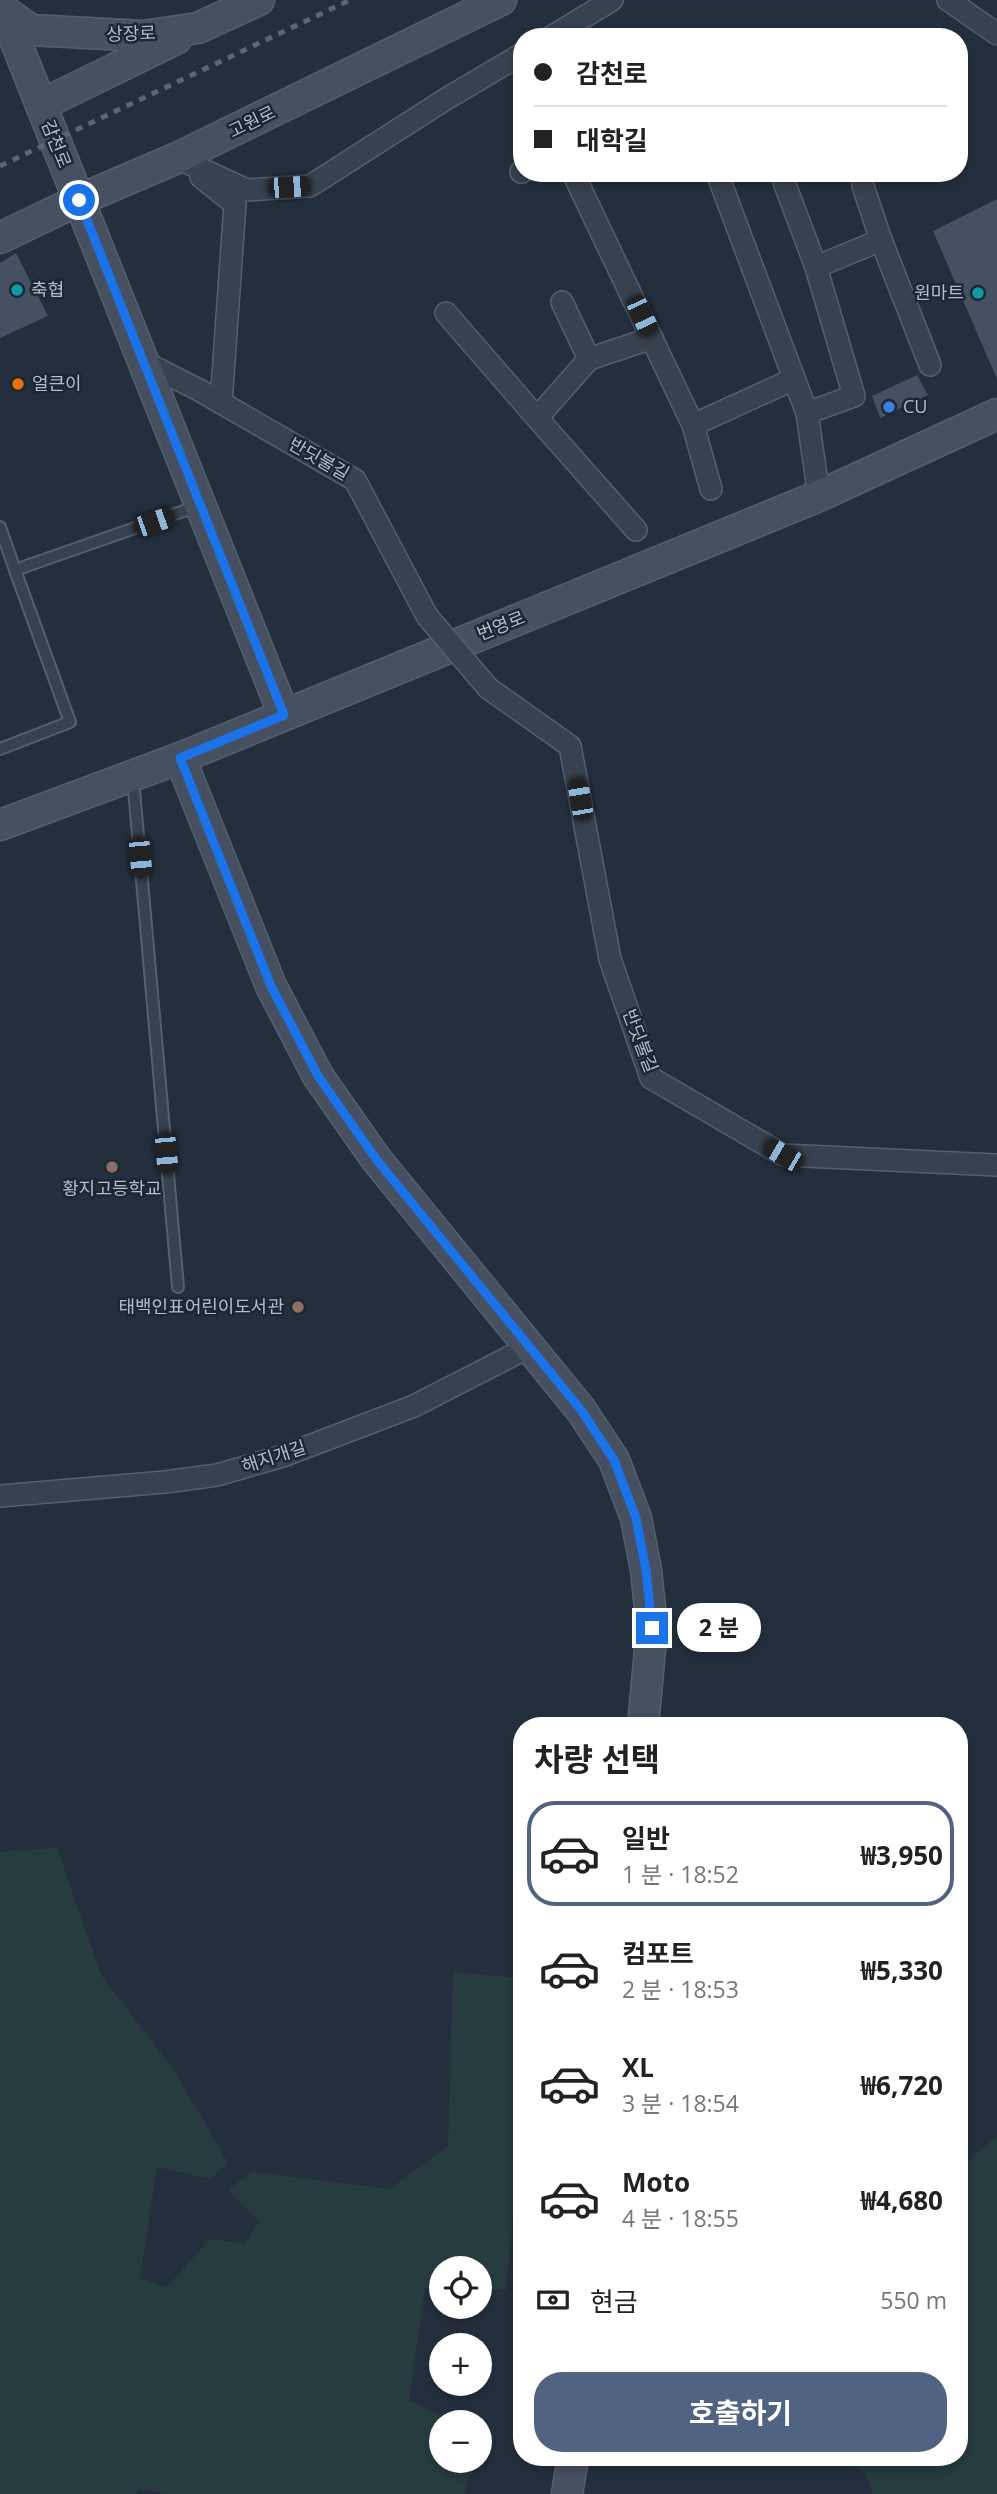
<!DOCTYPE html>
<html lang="ko">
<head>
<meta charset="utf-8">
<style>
	:root { --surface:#fff; --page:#f6f6f6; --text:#222; --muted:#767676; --line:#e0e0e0; --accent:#516382 }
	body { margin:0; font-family:"Open Sans","Noto Sans KR",sans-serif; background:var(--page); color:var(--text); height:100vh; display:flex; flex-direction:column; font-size:26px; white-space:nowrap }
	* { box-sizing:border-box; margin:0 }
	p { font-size:23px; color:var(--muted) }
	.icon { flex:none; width:38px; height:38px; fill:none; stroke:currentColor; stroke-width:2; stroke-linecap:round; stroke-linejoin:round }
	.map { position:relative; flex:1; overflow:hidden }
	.side { position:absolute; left:513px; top:1717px; width:455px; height:749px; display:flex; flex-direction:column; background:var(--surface); border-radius:28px; box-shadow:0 4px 10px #0003 }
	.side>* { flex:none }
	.banner { position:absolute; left:513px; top:28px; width:455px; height:154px; border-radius:28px; box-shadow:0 4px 10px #0003; display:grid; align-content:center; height:154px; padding:0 21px; background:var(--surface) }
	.controls { position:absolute; left:429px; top:2256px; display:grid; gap:14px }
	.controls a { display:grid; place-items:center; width:63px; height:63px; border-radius:50%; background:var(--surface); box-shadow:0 4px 10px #0003; font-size:35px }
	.end { position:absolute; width:32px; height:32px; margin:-16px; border:9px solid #1a73e8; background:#fff; box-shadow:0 0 0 4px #fff }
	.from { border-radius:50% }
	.bubble { position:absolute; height:49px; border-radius:24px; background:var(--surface); box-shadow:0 4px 10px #0003; font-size:23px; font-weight:700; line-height:49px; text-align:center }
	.car { position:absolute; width:21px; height:42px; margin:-21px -10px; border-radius:9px; box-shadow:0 0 5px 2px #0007; background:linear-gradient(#222 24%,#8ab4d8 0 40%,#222 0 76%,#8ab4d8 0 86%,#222 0) }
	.banner b { display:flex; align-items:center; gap:24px; height:66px; font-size:26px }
	.banner b+b { border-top:2px solid var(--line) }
	.banner i { width:18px; height:18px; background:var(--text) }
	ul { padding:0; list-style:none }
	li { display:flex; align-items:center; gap:21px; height:105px; margin:0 14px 10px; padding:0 7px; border:4px solid transparent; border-radius:28px }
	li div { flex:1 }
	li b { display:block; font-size:26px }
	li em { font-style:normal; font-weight:700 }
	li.selected { border-color:var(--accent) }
	li>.icon { width:63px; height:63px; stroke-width:1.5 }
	h2 { padding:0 21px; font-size:32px; line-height:84px }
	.pay { display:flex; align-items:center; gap:18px; height:77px; padding:0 21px; font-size:26px }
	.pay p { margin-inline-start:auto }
	.action { display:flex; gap:14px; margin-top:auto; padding:14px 21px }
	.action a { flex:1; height:80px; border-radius:28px; background:var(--accent); color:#fff; font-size:28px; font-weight:700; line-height:80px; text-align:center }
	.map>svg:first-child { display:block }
</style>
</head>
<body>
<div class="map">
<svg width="997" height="2494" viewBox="0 0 997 2494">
	<rect width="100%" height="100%" fill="#242f3e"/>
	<g fill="#263c3f">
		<path d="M57 1848 101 1975 174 2070 228 2163 211 2179 157 2167 140 2278 166 2288 210 2239 245 2244 259 2221 228 2190 252 2172 390 2189 448 2146 453 1972 521 1978V2133L506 2290 480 2289V2268H441V2288H425L409 2401 455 2422H441V2460L475 2461 464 2494H171L139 2489 135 2494H0V1852Z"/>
		<path d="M997 2136V2494H873L865 2474 843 2457H959V2169Z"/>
	</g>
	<g fill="#455162">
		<path d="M997 199V379L933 231Z"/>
		<path d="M16 253 48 316 0 338V263Z"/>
		<path d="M917 375 928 395 880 418 872 396Z"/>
	</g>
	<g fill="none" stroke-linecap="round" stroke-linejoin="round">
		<defs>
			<g id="lane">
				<path d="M0 527 15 570"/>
				<path d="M0 749 70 722 15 570 198 506"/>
				<path d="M133 779 178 1287"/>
			</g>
			<g id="street">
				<path d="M948 0 997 34"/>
				<path d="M551 37 612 0"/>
				<path d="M177 158 247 190 310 186 446 99 522 54"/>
				<path d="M521 172H522"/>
				<path d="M573 173 693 425 794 379"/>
				<path d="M717 173 807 413 819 496"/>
				<path d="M201 177 235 204 221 403"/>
				<path d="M784 182 816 267"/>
				<path d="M863 186 881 240"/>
				<path d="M562 302 589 359 652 338"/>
				<path d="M446 313 537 418"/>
				<path d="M589 359 537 418 636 530"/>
				<path d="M144 362 199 390 355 480 427 616"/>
				<path d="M807 413 854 396 816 267 881 240 930 365"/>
				<path d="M693 425 711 489"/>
				<path d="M488 688 570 746 610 959 651 1078 783 1155 997 1165"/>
				<path d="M0 1496 165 1482 217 1475 283 1456 414 1406 529 1347"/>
			</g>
			<g id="secondary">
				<path d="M0 2 284 715"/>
				<path d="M0 8 31 30 143 36 198 28 259 0"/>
				<path d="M41 105 176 39"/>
				<path d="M0 238 79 200 177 158 501 0"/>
				<path d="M180 758 271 986 318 1076 376 1159 581 1410 614 1460 636 1518 646 1570 652 1628 643 1726"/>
				<path d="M0 825 180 758 819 496 997 414"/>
				<path d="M567 2494 573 2457"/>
			</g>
		</defs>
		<use href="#lane" stroke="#565f6c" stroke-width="14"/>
		<use href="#street" stroke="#565f6c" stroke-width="24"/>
		<use href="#secondary" stroke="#565f6c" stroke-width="33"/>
		<use href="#lane" stroke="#38414e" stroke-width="10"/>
		<use href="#street" stroke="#38414e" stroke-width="21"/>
		<use href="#secondary" stroke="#465061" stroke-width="30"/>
		<path stroke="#5a6575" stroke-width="5" stroke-dasharray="7 7" stroke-linecap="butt" d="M0 166 350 0"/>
		<defs>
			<path id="street-bridge" d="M427 616 488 688"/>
		</defs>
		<use href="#street-bridge" stroke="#565f6c" stroke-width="24" stroke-linecap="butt"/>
		<use href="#street-bridge" stroke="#38414e" stroke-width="21"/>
	</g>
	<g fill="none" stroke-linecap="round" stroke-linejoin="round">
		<path stroke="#1a73e8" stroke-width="9" d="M79 200 284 715 180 758 271 986 318 1076 376 1159 581 1410 614 1460 636 1518 646 1570 652 1628"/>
	</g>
	<g fill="#0f9aa8" stroke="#1d2633" stroke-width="2.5">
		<circle cx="17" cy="290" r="7"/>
		<circle cx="978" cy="293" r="7"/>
	</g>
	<circle fill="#e8710a" stroke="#1d2633" stroke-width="2.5" cx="18" cy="384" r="7"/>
	<circle fill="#3f7fe0" stroke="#1d2633" stroke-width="2.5" cx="889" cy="407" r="7"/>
	<g fill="#8d6e63" stroke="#1d2633" stroke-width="2.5">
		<circle cx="112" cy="1167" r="7"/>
		<circle cx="298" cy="1307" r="7"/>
	</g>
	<g text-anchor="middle" stroke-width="5" stroke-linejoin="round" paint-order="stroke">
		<g font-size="18" fill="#b4bcc9" stroke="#1d2633">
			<text transform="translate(131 34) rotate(-2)" y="6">상장로</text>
			<text transform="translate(252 122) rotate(-26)" y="6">고원로</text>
			<text transform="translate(56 144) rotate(68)" y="6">감천로</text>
			<text transform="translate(319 459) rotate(30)" y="6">반딧불길</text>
			<text transform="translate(501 626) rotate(-22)" y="6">번영로</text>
			<text transform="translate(640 1041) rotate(69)" y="6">반딧불길</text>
			<text transform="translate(274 1457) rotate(-18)" y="6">해지개길</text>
		</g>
		<g font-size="18" fill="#b4bcc9" stroke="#1d2633" text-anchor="start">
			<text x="31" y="296">축협</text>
			<text x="964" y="299" text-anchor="end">원마트</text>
			<text x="32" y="390">얼큰이</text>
			<text x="903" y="413">CU</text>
			<text x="112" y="1195" text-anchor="middle">황지고등학교</text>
			<text x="284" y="1313" text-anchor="end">태백인표어린이도서관</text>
		</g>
	</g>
</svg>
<div class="controls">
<a><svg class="icon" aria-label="locate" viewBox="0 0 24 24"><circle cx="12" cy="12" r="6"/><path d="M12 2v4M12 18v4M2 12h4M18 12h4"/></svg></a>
<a>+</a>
<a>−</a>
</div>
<i class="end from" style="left:79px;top:200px"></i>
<i class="end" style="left:652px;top:1628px"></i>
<div class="bubble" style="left:677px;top:1603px;width:84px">2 분</div>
<i class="car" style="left:289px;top:187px;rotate:87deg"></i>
<i class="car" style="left:642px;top:316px;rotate:155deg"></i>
<i class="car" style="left:154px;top:522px;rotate:71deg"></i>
<i class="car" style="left:580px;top:799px;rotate:350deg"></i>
<i class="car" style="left:140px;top:857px;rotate:175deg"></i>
<i class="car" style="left:166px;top:1153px;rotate:175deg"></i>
<i class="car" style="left:783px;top:1155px;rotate:300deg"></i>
<div class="banner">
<b><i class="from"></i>감천로</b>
<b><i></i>대학길</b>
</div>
<section class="side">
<h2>차량 선택</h2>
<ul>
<li class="selected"><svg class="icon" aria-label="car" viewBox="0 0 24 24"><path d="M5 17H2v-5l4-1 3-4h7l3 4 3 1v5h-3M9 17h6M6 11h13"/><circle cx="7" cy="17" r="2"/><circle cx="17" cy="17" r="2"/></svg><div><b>일반</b><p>1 분 · 18:52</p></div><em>₩3,950</em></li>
<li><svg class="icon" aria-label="car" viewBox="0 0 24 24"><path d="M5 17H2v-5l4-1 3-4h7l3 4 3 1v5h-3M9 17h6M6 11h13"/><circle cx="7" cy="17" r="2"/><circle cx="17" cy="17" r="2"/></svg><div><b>컴포트</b><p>2 분 · 18:53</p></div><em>₩5,330</em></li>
<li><svg class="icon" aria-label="car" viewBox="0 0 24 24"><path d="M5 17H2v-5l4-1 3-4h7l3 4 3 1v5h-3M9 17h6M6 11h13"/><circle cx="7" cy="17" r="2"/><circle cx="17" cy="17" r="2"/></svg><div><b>XL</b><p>3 분 · 18:54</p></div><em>₩6,720</em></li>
<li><svg class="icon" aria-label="car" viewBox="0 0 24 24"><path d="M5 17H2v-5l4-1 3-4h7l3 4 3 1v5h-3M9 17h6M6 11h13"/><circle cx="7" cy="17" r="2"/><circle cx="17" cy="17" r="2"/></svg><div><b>Moto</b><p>4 분 · 18:55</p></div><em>₩4,680</em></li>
</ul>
<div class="pay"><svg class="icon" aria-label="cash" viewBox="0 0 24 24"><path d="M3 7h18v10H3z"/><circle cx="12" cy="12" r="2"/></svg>현금<p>550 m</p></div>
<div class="action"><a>호출하기</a></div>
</section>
</div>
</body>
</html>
